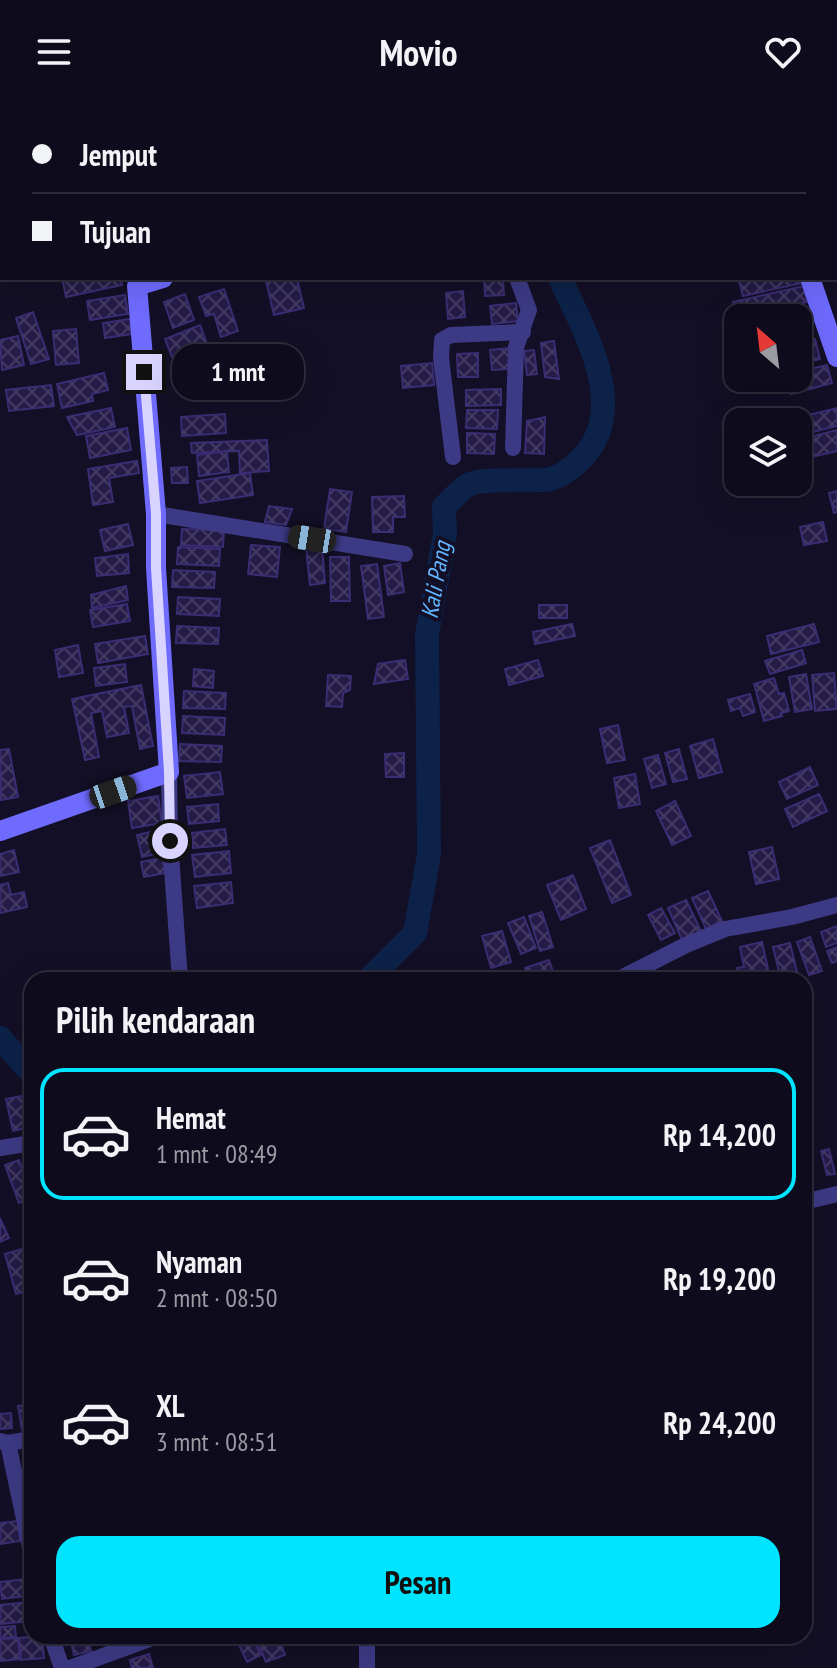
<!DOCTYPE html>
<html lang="id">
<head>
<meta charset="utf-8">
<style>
	:root { --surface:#0e0b1c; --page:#1c1929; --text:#f1f3f6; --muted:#9b9ba3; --line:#2e2b3b; --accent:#00e5ff }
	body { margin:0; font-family:"PT Sans Narrow",sans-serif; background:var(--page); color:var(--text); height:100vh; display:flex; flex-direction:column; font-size:30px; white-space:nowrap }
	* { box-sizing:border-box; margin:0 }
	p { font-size:26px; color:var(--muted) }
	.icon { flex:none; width:44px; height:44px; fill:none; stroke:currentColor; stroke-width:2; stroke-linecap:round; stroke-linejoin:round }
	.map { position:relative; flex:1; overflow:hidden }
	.side { position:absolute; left:24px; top:868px; width:788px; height:672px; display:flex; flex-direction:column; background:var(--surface); border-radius:24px; box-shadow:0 8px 32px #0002,0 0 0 2px var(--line) }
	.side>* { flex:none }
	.guide { position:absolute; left:0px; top:0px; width:838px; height:176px; box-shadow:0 8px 32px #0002,0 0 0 2px var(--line); display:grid; align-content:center; height:176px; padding:0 32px; background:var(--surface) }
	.needle { width:52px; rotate:332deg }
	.buttons { position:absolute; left:724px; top:200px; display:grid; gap:16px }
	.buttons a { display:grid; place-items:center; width:88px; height:88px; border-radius:16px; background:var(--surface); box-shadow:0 8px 32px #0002,0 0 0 2px var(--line); font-size:40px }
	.end { position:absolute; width:36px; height:36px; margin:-18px; border:10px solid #d9d4ff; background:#111; box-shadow:0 0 0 4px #111 }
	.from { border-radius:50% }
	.bubble { position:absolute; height:56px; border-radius:24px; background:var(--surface); box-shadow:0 8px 32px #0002,0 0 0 2px var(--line); font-size:26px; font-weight:800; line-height:56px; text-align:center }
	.car { position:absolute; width:24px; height:48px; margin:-24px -12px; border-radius:10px; box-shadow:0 0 6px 2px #0007; background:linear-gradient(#222 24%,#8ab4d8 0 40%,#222 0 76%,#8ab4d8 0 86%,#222 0) }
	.guide b { display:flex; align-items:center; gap:28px; height:76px; font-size:30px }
	.guide b+b { border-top:2px solid var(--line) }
	.guide i { width:20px; height:20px; background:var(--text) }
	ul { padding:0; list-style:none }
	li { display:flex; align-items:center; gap:24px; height:132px; margin:0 16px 12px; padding:0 16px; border:4px solid transparent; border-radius:24px }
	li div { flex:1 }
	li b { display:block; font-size:30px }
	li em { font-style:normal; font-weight:800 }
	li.on { border-color:var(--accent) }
	li>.icon { width:72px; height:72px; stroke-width:1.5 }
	h2 { padding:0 32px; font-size:36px; line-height:96px }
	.primary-button { display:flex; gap:16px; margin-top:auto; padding:16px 32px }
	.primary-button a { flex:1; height:92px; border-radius:24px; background:var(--accent); color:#111; font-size:32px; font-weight:800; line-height:92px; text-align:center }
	header { display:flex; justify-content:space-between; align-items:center; height:104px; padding:0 32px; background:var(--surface); font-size:36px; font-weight:800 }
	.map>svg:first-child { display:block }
</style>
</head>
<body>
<header><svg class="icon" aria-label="menu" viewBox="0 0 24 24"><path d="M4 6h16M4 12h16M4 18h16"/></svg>Movio<svg class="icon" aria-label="heart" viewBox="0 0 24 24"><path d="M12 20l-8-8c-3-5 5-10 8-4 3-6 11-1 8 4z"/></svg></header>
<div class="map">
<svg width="837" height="1564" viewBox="0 0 837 1564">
	<defs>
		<pattern id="building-cross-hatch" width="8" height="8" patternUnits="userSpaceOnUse" patternTransform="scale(2)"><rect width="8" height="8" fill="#241b47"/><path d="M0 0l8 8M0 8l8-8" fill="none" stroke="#433b63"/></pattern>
	</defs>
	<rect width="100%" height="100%" fill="#130f26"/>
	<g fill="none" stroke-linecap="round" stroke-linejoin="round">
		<g stroke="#0c2248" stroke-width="24">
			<path d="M477 0V2"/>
			<path d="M368 876 415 829 429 750 427 531 445 429 444 403C451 396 458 388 466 382 481 372 531 379 551 375 562 372 573 363 581 355 631 305 584 227 560 174"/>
			<path d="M0 934 27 964 32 962"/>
		</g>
	</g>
	<g fill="url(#building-cross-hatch)" stroke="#3b2d73" stroke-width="2">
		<rect x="16" y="0" width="89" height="2"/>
		<path d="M62 174H120L122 181 66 193Z"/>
		<path d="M278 174H297L304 204 274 211 266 177Z"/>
		<path d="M753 174H801L802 179 743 192 739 177Z"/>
		<path d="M503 176 504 191 485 192 484 177Z"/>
		<path d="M804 182 807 198 761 208 762 214H738V221L733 198Z"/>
		<path d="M224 185 238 227 221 233 214 210 206 212 199 193Z"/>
		<path d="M463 187 465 213 448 215 446 189Z"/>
		<path d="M185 190 194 216 173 224 164 198Z"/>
		<path d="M125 191 128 210 90 216 87 197Z"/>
		<path d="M516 199 518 217 492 220 490 202Z"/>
		<path d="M33 208 49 255 31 260 16 214Z"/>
		<path d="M130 215 132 230 105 234 103 219Z"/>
		<path d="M200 221 207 240 172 253 165 235Z"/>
		<path d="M76 225 79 259 56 261 53 227Z"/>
		<path d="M18 232 24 261 2 266 0 236Z"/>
		<path d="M815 235 820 255 798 261V240Z"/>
		<path d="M554 237 559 275 545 273 541 239Z"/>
		<path d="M509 244 511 265 492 266 490 246Z"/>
		<path d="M534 246 537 270 527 271 524 247Z"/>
		<path d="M478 249V273H458L457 250Z"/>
		<path d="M215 252 217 273 199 275 196 254Z"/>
		<path d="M432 259 434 281 403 284 401 262Z"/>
		<path d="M827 261 832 279 791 290 787 274H798V268Z"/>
		<path d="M104 269 108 286 92 290 93 297 62 304 57 280Z"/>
		<path d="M51 281 54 302 9 307 6 286Z"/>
		<path d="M501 285V301L466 302V286Z"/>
		<path d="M111 304 115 323 77 331 67 313Z"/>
		<path d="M837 304V322L800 331 796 314Z"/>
		<path d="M467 306H498L497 325 466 324Z"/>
		<path d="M225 310 226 329 182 332 181 313Z"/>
		<path d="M545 313 544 350 525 349 527 317Z"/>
		<path d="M127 324 131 346 90 354 86 332Z"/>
		<path d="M837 326V347L803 355 798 336Z"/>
		<path d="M467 329 495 330 494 350 467 349Z"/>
		<path d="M267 336 269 367 240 369 239 347 192 349 191 339Z"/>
		<path d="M227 347 229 368 199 372 197 351Z"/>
		<path d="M137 357 139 369 109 374 113 398 93 401 88 365Z"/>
		<path d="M187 363 188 379H172L171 364Z"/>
		<path d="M250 369 253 391 200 399 197 377Z"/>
		<path d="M330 385 352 388 346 428 324 425Z"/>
		<path d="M837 387V408L834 409 829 389Z"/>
		<path d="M404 392 405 413H393V428H373L372 393Z"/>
		<path d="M269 402 292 405 286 421 265 418Z"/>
		<path d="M823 418 827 437 804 441 800 423Z"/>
		<path d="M128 420 133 441 105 447 100 426Z"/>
		<path d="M182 425 224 426 223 443 181 441Z"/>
		<path d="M251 441 280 443 277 473 248 470Z"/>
		<path d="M178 443 220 445 219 462 177 460Z"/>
		<path d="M322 443 325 479 310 481 306 444Z"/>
		<path d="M128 450 129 469 97 472 95 454Z"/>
		<path d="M330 453H349L350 497H331Z"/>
		<path d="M400 459 404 488 388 491 384 462Z"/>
		<path d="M377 460 384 513 368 515 361 462Z"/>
		<path d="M173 466 215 468 214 484 172 483Z"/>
		<path d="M126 482 128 496 92 504 91 491Z"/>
		<path d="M178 493 220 495 219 512 177 510Z"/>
		<path d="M127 500 130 517 93 523 90 506Z"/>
		<rect x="539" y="501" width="28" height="13"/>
		<path d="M572 520 575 532 535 540 533 528Z"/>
		<path d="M814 520 819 538 771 550 767 532Z"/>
		<path d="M177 522 219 524 218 540 176 539Z"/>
		<path d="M145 532 148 550 98 559 95 540Z"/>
		<path d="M78 541 83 569 59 573 55 546Z"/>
		<path d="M802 546 806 559 770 570 765 557Z"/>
		<path d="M405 556 408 575 374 580 378 560Z"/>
		<path d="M538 556 543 572 509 581 505 565Z"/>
		<path d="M125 560 127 578 96 582 94 564Z"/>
		<path d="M194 565 214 567 213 584 193 582Z"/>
		<path d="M834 569 837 605 815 607 812 571Z"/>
		<path d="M806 570 812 605 795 608 789 573Z"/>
		<path d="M328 571 351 572 350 586 343 589 342 603 326 602Z"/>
		<path d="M774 574 779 590 784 589 789 607 781 609 782 612 764 617 754 580Z"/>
		<path d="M141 581 153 642 140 645 132 602 124 603 129 629 107 633 102 607 91 609 99 653 85 656 72 595Z"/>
		<path d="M184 587 226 589 225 605 183 604Z"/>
		<path d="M750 590 755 608 743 612 740 604 731 607 728 596Z"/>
		<path d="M183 612 225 614 224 631 182 629Z"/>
		<path d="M618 621 625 656 607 659 600 625Z"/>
		<path d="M713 635 722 668 699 674 690 642Z"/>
		<path d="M180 640 222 642 221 658 179 657Z"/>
		<path d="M9 645 18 693 1 696 0 646Z"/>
		<path d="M679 645 687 675 673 678 665 649Z"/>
		<path d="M404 649V673H386L385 650Z"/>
		<path d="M658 651 666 680 652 684 644 655Z"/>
		<path d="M810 663 818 681 787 695 779 678Z"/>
		<path d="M220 668 223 690 187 694 184 672Z"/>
		<path d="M635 670 640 700 619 704 614 674Z"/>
		<path d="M819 690 827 707 793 723 785 705Z"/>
		<path d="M158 692 162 719 132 724 128 697Z"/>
		<path d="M675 697 691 732 672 741 656 707Z"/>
		<path d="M218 700 219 717 189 720 187 703Z"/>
		<path d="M225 725 227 741 193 744 192 729Z"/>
		<path d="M155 727 160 749 142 753 137 731Z"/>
		<path d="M610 736 631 791 612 799 590 744Z"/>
		<path d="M772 743 779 775 756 780 749 748Z"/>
		<path d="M14 746 19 768 0 772V750Z"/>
		<path d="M229 747 231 769 195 773 192 751Z"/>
		<path d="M162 754 165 769 144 773 141 758Z"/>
		<path d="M573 771 586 805 561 816 547 781Z"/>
		<path d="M231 778 233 799 197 804 194 782Z"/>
		<path d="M8 779 11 791 24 788 27 803 0 809V781Z"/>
		<path d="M708 787 722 817 706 825 692 794Z"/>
		<path d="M686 796 701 827 682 836 668 804Z"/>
		<path d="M661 804 675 829 661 836 648 811Z"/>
		<path d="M542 808 553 843 540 847 529 812Z"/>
		<path d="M524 813 536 844 521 850 508 819Z"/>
		<path d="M837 822V839L826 843 821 828Z"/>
		<path d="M502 827 511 858 491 864 482 832Z"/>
		<path d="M810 833 822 867 809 871 797 838Z"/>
		<path d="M762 838 770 874 740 876 737 864 744 863 740 843Z"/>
		<path d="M790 839 799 876H781L773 843Z"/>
		<path d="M837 843V857L832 859 827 847Z"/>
		<path d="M549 856 556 876H529L525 864Z"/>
		<path d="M22 992 30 1023 13 1027 6 995Z"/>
		<path d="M829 1045 835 1070 827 1071 821 1047Z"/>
		<path d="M19 1056 32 1094 19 1099 5 1061Z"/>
		<path d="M0 1114 9 1134 0 1138Z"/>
		<path d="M22 1145 32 1185 16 1190 5 1150Z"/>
		<path d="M32 1300V1324L22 1326 18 1302Z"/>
		<path d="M11 1309 12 1324 0 1325V1310Z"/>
		<path d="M18 1417 20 1437 0 1440V1419Z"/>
		<path d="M25 1475 27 1492 2 1495 0 1478Z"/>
		<path d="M28 1498 30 1517 0 1520V1501Z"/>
		<path d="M15 1522 16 1533 0 1534V1523Z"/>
		<path d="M42 1532 44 1554 21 1556 19 1534Z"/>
		<path d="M77 1532H87L91 1547 74 1551 70 1534Z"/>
		<path d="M271 1532H278L285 1551 266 1558 257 1537Z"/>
		<path d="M18 1534 20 1555 0 1557V1535Z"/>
		<path d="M253 1534 261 1551 247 1558 239 1541Z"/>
		<path d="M149 1550 153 1564H132L130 1556Z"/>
	</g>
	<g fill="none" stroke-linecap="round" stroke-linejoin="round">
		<g stroke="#3d3a85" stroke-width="16">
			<path d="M513 344 516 243 529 206 517 174"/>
			<path d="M453 353 441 254 442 236 451 231 523 228"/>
			<path d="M156 410 405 450"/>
			<path d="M169 668 170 737 180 876"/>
			<path d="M617 876 686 841 725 825 792 813 837 801"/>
			<path d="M0 1044 32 1039"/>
			<path d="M804 1098 837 1090"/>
			<path d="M0 1337 8 1339 32 1335"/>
			<path d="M8 1339 32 1453"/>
			<path d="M51 1532 62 1564"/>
			<path d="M367 1532V1564"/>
			<path d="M70 1564 158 1532"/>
		</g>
		<g stroke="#6f6bff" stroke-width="20">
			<path d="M757 0V2"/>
			<path d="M119 2V0"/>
			<path d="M810 174 837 253"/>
			<path d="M0 727 169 668 156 464V410L137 182 163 174"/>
		</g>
	</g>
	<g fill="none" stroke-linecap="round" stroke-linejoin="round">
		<path stroke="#d9d4ff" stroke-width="10" d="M144 268 156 410V464L169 668 170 737"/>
	</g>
	<g text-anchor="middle" stroke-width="8" stroke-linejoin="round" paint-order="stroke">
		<g font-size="24" font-style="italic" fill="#62b6ff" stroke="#130f26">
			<text transform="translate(436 476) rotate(-80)" y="8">Kali Pang</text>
		</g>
	</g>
</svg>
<div class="buttons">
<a><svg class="needle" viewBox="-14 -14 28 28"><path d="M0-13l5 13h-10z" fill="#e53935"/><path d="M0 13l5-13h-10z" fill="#9b9ba3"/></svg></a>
<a><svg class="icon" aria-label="layers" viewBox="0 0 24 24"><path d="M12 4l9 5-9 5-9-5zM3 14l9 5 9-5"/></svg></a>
</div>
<i class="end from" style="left:170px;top:737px"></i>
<i class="end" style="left:144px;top:268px"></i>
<div class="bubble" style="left:172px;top:240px;width:132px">1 mnt</div>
<i class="car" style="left:312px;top:435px;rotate:279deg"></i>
<i class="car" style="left:113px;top:688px;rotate:71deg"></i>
<div class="guide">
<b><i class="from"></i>Jemput</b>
<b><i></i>Tujuan</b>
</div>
<section class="side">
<h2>Pilih kendaraan</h2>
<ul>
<li class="on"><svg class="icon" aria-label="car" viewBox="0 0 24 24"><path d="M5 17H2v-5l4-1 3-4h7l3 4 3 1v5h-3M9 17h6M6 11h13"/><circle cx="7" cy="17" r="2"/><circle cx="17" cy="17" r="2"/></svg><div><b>Hemat</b><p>1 mnt · 08:49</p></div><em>Rp 14,200</em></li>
<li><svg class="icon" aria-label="car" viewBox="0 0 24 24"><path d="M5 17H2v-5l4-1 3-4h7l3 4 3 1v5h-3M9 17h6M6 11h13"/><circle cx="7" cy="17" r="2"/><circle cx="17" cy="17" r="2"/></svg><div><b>Nyaman</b><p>2 mnt · 08:50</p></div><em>Rp 19,200</em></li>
<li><svg class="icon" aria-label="car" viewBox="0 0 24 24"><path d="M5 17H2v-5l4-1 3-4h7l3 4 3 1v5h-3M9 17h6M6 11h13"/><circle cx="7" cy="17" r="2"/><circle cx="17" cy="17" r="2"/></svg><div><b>XL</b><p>3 mnt · 08:51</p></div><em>Rp 24,200</em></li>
</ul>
<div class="primary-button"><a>Pesan</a></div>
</section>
</div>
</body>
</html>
